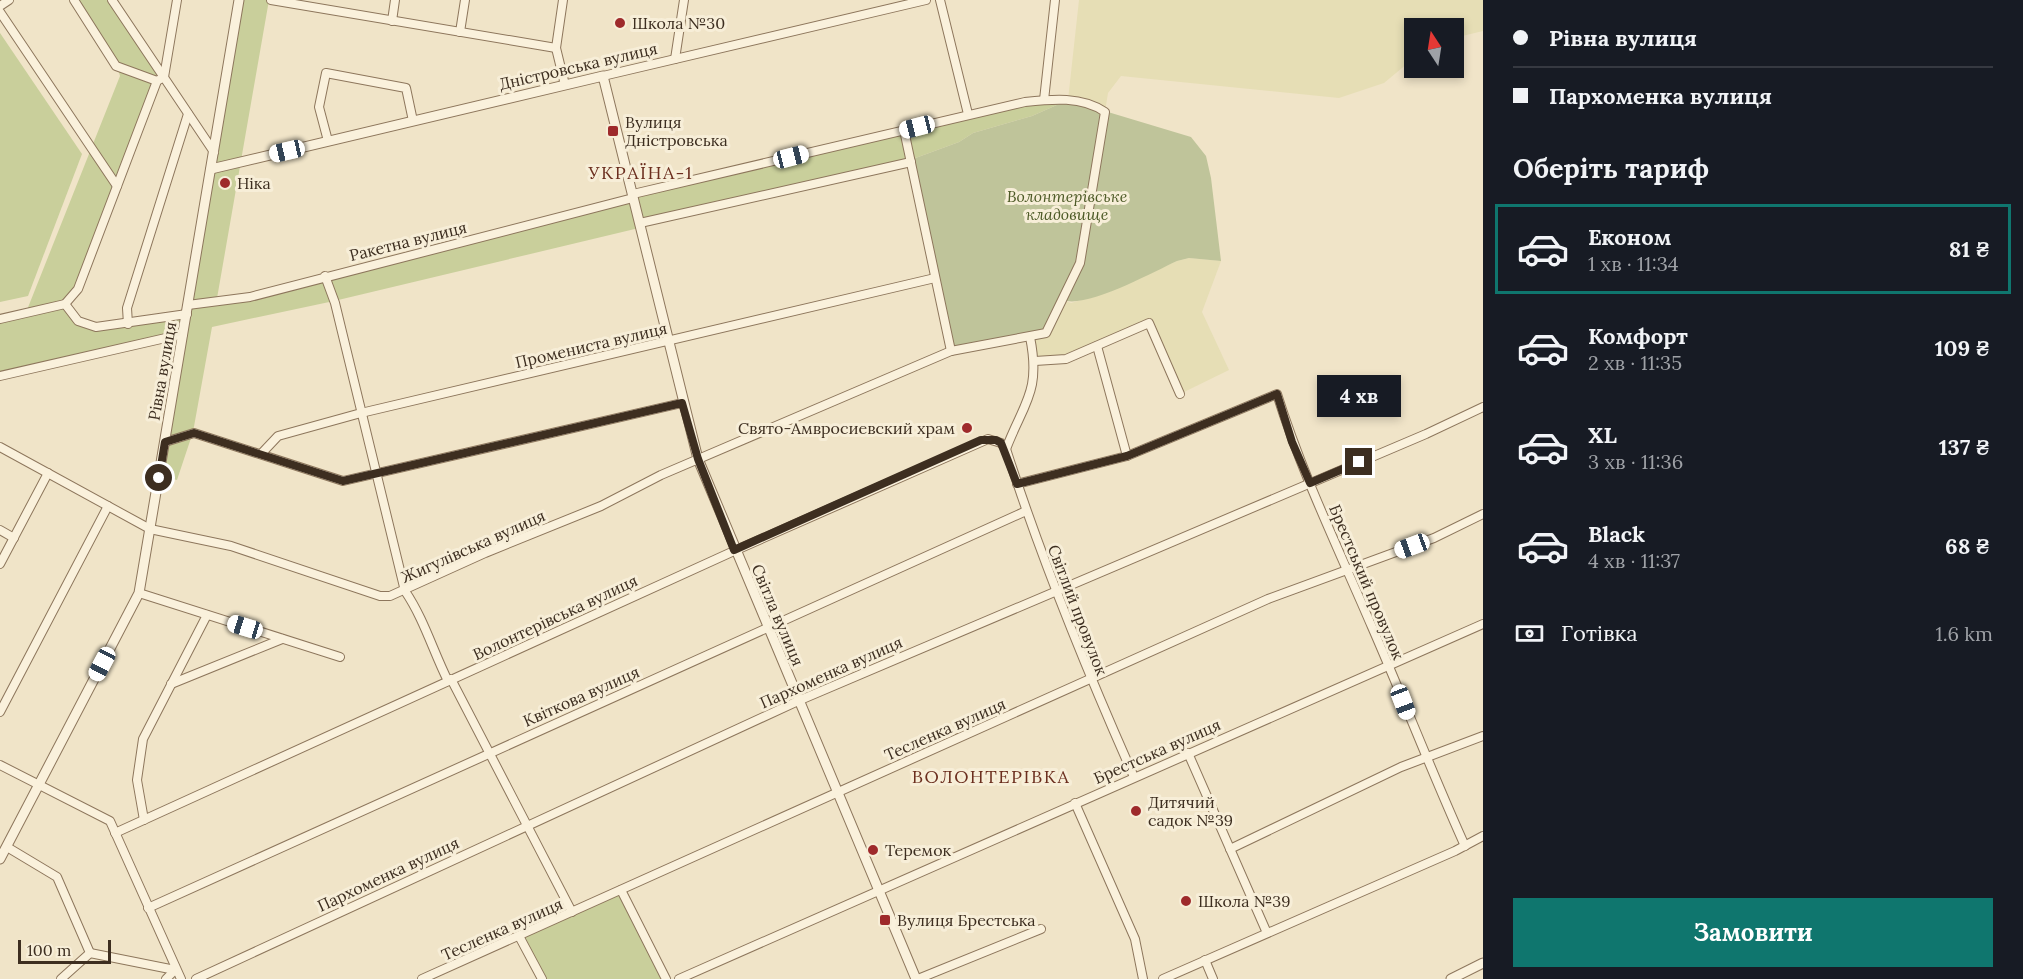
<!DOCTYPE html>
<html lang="uk">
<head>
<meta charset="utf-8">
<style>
	:root { --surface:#171b24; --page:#20242c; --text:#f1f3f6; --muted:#9ea1a6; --line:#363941; --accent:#0f766e }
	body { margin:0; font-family:Lora,serif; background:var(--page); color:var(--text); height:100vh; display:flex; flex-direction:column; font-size:22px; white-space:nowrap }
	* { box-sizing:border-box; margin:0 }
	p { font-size:20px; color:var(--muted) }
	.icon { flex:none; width:33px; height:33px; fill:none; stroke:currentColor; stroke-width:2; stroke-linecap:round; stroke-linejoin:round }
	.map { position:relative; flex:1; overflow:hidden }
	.sheet { display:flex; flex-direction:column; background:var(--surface); width:540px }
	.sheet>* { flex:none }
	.banner { display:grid; align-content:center; height:132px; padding:0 30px; background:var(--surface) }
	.needle { width:39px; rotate:348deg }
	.tools { position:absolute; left:1404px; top:18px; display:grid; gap:12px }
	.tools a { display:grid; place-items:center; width:60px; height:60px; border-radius:0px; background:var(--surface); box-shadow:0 3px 9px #0003; font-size:30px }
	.scale { position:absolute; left:18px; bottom:15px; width:93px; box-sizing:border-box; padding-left:6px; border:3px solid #3d2e20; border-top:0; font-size:16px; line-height:21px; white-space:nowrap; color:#3d2e20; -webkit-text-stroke:4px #f7eed8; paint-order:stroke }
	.end { position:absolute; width:27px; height:27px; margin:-14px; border:8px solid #3d2e20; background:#fff; box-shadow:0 0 0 3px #fff }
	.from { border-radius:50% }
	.bubble { position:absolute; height:42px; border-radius:0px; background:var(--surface); box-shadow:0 3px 9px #0003; font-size:20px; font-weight:700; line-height:42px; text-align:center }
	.car { position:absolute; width:18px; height:36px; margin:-18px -9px; border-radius:8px; box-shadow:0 0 4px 2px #0007; background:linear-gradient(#fff 24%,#345 0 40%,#fff 0 76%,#345 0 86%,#fff 0) }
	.banner b { display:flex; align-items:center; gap:21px; height:57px; font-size:22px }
	.banner b+b { border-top:2px solid var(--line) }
	.banner i { width:15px; height:15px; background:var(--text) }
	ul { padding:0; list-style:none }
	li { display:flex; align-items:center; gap:18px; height:90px; margin:0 12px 9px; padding:0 18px; border:3px solid transparent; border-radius:0px }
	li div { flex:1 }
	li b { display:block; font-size:22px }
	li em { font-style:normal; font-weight:700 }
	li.current { border-color:var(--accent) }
	li>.icon { width:54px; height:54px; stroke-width:1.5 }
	h2 { padding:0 30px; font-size:27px; line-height:72px }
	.pay { display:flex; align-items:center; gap:15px; height:66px; padding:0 30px; font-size:22px }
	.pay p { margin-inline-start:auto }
	.primary-button { display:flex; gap:12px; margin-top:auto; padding:12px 30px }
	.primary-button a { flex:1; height:69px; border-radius:0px; background:var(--accent); color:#fff; font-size:24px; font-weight:700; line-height:69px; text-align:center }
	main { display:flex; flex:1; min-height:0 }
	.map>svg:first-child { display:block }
</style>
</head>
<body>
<main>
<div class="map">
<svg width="1483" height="979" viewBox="0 0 1483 979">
	<rect width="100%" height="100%" fill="#f0e4c8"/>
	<g fill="#e6deb5">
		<path d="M1079 0H1483V31L1454 38V28H1414V58L1384 83 1339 98 1121 76 1108 93 1105 112 1068 100Z"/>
		<path d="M1189 258 1221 261 1202 312 1229 370 1180 394 1149 323 1066 359 1035 361 1030 337 1063 300 1071 303 1108 292 1177 261Z"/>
	</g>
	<g fill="#c9cf9b">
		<path d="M76 0H109L157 73 75 287 63 307 76 323 86 327 188 315 240 0H269L216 304 635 196 1007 105 1068 100 1032 116 973 133 959 142 910 160 638 221 639 228 334 301 212 327 193 432 167 439 185 332 0 373V321L25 315 120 76 116 62Z"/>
		<path d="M0 33 82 154 28 296 0 302Z"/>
		<path d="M192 435 177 480 161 476 167 443Z"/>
		<path d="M620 892 665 979H544L521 937Z"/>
	</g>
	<path fill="#bfc49a" d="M1068 100 1191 137 1206 156 1211 178 1221 261 1189 258 1177 261C1153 272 1086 309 1063 300L1050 329 951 351 910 160 959 142 973 133 1032 116Z"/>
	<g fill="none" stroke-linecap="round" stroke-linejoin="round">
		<defs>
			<g id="minor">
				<path d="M74 0 116 66 157 81"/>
				<path d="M112 0 214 152"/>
				<path d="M271 0 556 48"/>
				<path d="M563 0 556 48 565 85"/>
				<path d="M940 0 968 114"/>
				<path d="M0 6 9 0"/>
				<path d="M0 12 117 186"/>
				<path d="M392 21 395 0"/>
				<path d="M460 32 465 0"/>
				<path d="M675 59 684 0"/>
				<path d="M603 76 926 0"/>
				<path d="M1044 100 1055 0"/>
				<path d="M904 130 951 351"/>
				<path d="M328 141 319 107 326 73 406 88 413 121"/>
				<path d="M640 223 911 162"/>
				<path d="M325 276 335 303 405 591C424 619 433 651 448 681"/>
				<path d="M65 304 78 321 96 327 187 314"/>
				<path d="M188 305 250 297 633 198"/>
				<path d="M0 319 65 304 78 289 157 81 164 77 177 0"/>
				<path d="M128 324 127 308 188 114"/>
				<path d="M1097 346 1127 456"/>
				<path d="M1035 361 1066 359 1149 323 1180 394"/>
				<path d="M0 376 183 334"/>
				<path d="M165 442 194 433 343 481 682 403"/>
				<path d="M0 447 150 529 231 546 380 596H390L485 553 601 506 661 475 951 351 1046 333 1080 263 1105 112C1082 96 1052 99 1025 102L633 194"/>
				<path d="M1006 449C1024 402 1041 392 1030 337"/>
				<path d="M261 454 278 436 361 413 935 278"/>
				<path d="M1017 484 1127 456 1277 394C1302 474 1339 550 1372 627 1404 700 1432 773 1465 846"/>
				<path d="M0 530 14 538"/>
				<path d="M0 564 48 473"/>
				<path d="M139 593 340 657"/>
				<path d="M451 679 572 912"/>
				<path d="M171 684 282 639"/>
				<path d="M0 712 108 506"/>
				<path d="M1188 753 1267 933"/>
				<path d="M0 765 110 821 181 979"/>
				<path d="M1075 803 1135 939 1143 979"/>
				<path d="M144 820 137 780 143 739 207 615"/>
				<path d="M115 833 734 551 988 439 1001 443 1006 449C1042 561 1086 669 1134 777"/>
				<path d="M7 847 57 877 90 953"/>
				<path d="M1230 849 1401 767 1483 736"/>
				<path d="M621 890 666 979"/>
				<path d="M148 908 1026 511"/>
				<path d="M519 936 542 979"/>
				<path d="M90 953 175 970"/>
				<path d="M1205 960 1213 979"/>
				<path d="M61 979 90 953"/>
				<path d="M166 979 175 970"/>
				<path d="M196 979 798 701 1426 434 1483 407"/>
				<path d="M422 979 1268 599 1434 538 1483 514"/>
				<path d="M679 979 1483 624"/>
				<path d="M918 979 1041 929"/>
				<path d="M1163 979 1455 851 1483 836"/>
			</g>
			<g id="tertiary">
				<path d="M211 169 603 76 698 459 916 979"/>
				<path d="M0 859 139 593 239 0"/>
				<path d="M1451 979 1483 963"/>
			</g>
		</defs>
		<use href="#minor" stroke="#8d765c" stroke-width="10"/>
		<use href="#tertiary" stroke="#8d765c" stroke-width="11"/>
		<use href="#minor" stroke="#faf1dc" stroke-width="8"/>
		<use href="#tertiary" stroke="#faf1dc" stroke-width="9"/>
	</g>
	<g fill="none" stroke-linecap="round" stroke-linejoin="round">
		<path stroke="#3d2e20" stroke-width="8" d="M159 478 165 442 194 433 343 481 682 403 698 459 734 550 981 440H996L1001 443 1017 484 1127 456 1277 394 1292 442 1310 483 1359 462"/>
	</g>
	<g fill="#9e2a2b" stroke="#f7eed8" stroke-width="2">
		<circle cx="620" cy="23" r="6"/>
		<rect x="607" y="125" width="12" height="12" rx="3"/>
		<circle cx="225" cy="183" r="6"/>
		<circle cx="967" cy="428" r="6"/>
		<circle cx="1136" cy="811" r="6"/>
		<circle cx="873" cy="850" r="6"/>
		<circle cx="1186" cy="901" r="6"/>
		<rect x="879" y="914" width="12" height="12" rx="3"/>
	</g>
	<g text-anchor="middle" stroke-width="6" stroke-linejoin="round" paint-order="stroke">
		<g font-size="16" fill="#3d2e20" stroke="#f7eed8" text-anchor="start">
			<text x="632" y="29">Школа №30</text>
			<text x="625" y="128">Вулиця<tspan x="625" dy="18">Дністровська</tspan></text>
			<text x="237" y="189">Ніка</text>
			<text x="955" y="434" text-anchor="end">Свято-Амвросиевский храм</text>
			<text x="1148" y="808">Дитячий<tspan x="1148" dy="18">садок №39</tspan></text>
			<text x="885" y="856">Теремок</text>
			<text x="1198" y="907">Школа №39</text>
			<text x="897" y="926">Вулиця Брестська</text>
		</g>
		<g font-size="16" fill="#3d2e20" stroke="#f7eed8">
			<text transform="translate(578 66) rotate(-13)" y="6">Дністровська вулиця</text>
			<text transform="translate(408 241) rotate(-14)" y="6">Ракетна вулиця</text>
			<text transform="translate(591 345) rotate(-13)" y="6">Промениста вулиця</text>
			<text transform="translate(162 371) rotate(-80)" y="6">Рівна вулиця</text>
			<text transform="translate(473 546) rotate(-24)" y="6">Жигулівська вулиця</text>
			<text transform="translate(1367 582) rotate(67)" y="6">Брестський провулок</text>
			<text transform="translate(1078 610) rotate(69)" y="6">Світлий провулок</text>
			<text transform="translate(778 615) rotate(67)" y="6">Світла вулиця</text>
			<text transform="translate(555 617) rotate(-25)" y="6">Волонтерівська вулиця</text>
			<text transform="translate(831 672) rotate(-24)" y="6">Пархоменка вулиця</text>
			<text transform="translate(581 696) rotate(-24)" y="6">Квіткова вулиця</text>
			<text transform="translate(945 729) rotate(-24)" y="6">Тесленка вулиця</text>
			<text transform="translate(1157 751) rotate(-24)" y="6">Брестська вулиця</text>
			<text transform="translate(388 874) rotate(-25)" y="6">Пархоменка вулиця</text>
			<text transform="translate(502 929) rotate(-24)" y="6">Тесленка вулиця</text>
		</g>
		<g font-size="16" font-style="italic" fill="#4d5a26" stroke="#f7eed8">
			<text x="1067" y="202">Волонтерівське<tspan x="1067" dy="18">кладовище</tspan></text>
		</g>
		<g font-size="18" letter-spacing="1.5" fill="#6b2e1e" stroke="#f7eed8">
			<text x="641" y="179">УКРАЇНА-1</text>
			<text x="991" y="783">ВОЛОНТЕРІВКА</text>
		</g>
	</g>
</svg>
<div class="tools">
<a><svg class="needle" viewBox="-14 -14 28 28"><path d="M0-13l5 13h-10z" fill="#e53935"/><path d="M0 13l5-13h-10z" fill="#9ea1a6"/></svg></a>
</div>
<div class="scale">100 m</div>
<i class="end from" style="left:159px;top:478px"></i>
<i class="end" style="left:1359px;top:462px"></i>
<div class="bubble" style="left:1317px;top:375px;width:84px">4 хв</div>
<i class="car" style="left:917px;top:127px;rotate:256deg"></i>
<i class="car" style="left:287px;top:151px;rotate:257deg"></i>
<i class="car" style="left:791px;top:157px;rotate:76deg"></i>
<i class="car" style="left:1412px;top:546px;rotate:250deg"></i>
<i class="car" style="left:245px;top:627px;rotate:287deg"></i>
<i class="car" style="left:102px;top:664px;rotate:208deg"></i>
<i class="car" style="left:1403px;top:702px;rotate:159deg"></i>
</div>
<section class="sheet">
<div class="banner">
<b><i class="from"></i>Рівна вулиця</b>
<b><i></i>Пархоменка вулиця</b>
</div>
<h2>Оберіть тариф</h2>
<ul>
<li class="current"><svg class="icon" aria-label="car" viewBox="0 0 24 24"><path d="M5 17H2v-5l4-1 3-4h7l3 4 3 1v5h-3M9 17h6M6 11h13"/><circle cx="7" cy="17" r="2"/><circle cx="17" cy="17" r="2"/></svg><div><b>Економ</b><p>1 хв · 11:34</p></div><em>81 ₴</em></li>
<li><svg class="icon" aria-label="car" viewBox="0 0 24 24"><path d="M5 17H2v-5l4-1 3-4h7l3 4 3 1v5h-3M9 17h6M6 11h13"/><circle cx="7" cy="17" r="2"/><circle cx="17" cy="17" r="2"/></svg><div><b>Комфорт</b><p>2 хв · 11:35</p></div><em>109 ₴</em></li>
<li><svg class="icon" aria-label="car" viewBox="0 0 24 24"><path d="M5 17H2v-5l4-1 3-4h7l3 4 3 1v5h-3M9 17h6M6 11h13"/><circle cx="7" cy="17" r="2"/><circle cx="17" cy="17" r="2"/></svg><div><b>XL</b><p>3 хв · 11:36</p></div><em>137 ₴</em></li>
<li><svg class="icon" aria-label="car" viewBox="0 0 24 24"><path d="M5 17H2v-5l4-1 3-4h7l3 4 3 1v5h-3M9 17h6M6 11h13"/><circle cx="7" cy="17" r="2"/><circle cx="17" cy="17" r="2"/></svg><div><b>Black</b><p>4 хв · 11:37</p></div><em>68 ₴</em></li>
</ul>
<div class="pay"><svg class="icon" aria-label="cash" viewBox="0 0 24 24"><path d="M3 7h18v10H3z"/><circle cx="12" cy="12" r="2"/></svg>Готівка<p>1.6 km</p></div>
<div class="primary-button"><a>Замовити</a></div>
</section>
</main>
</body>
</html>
